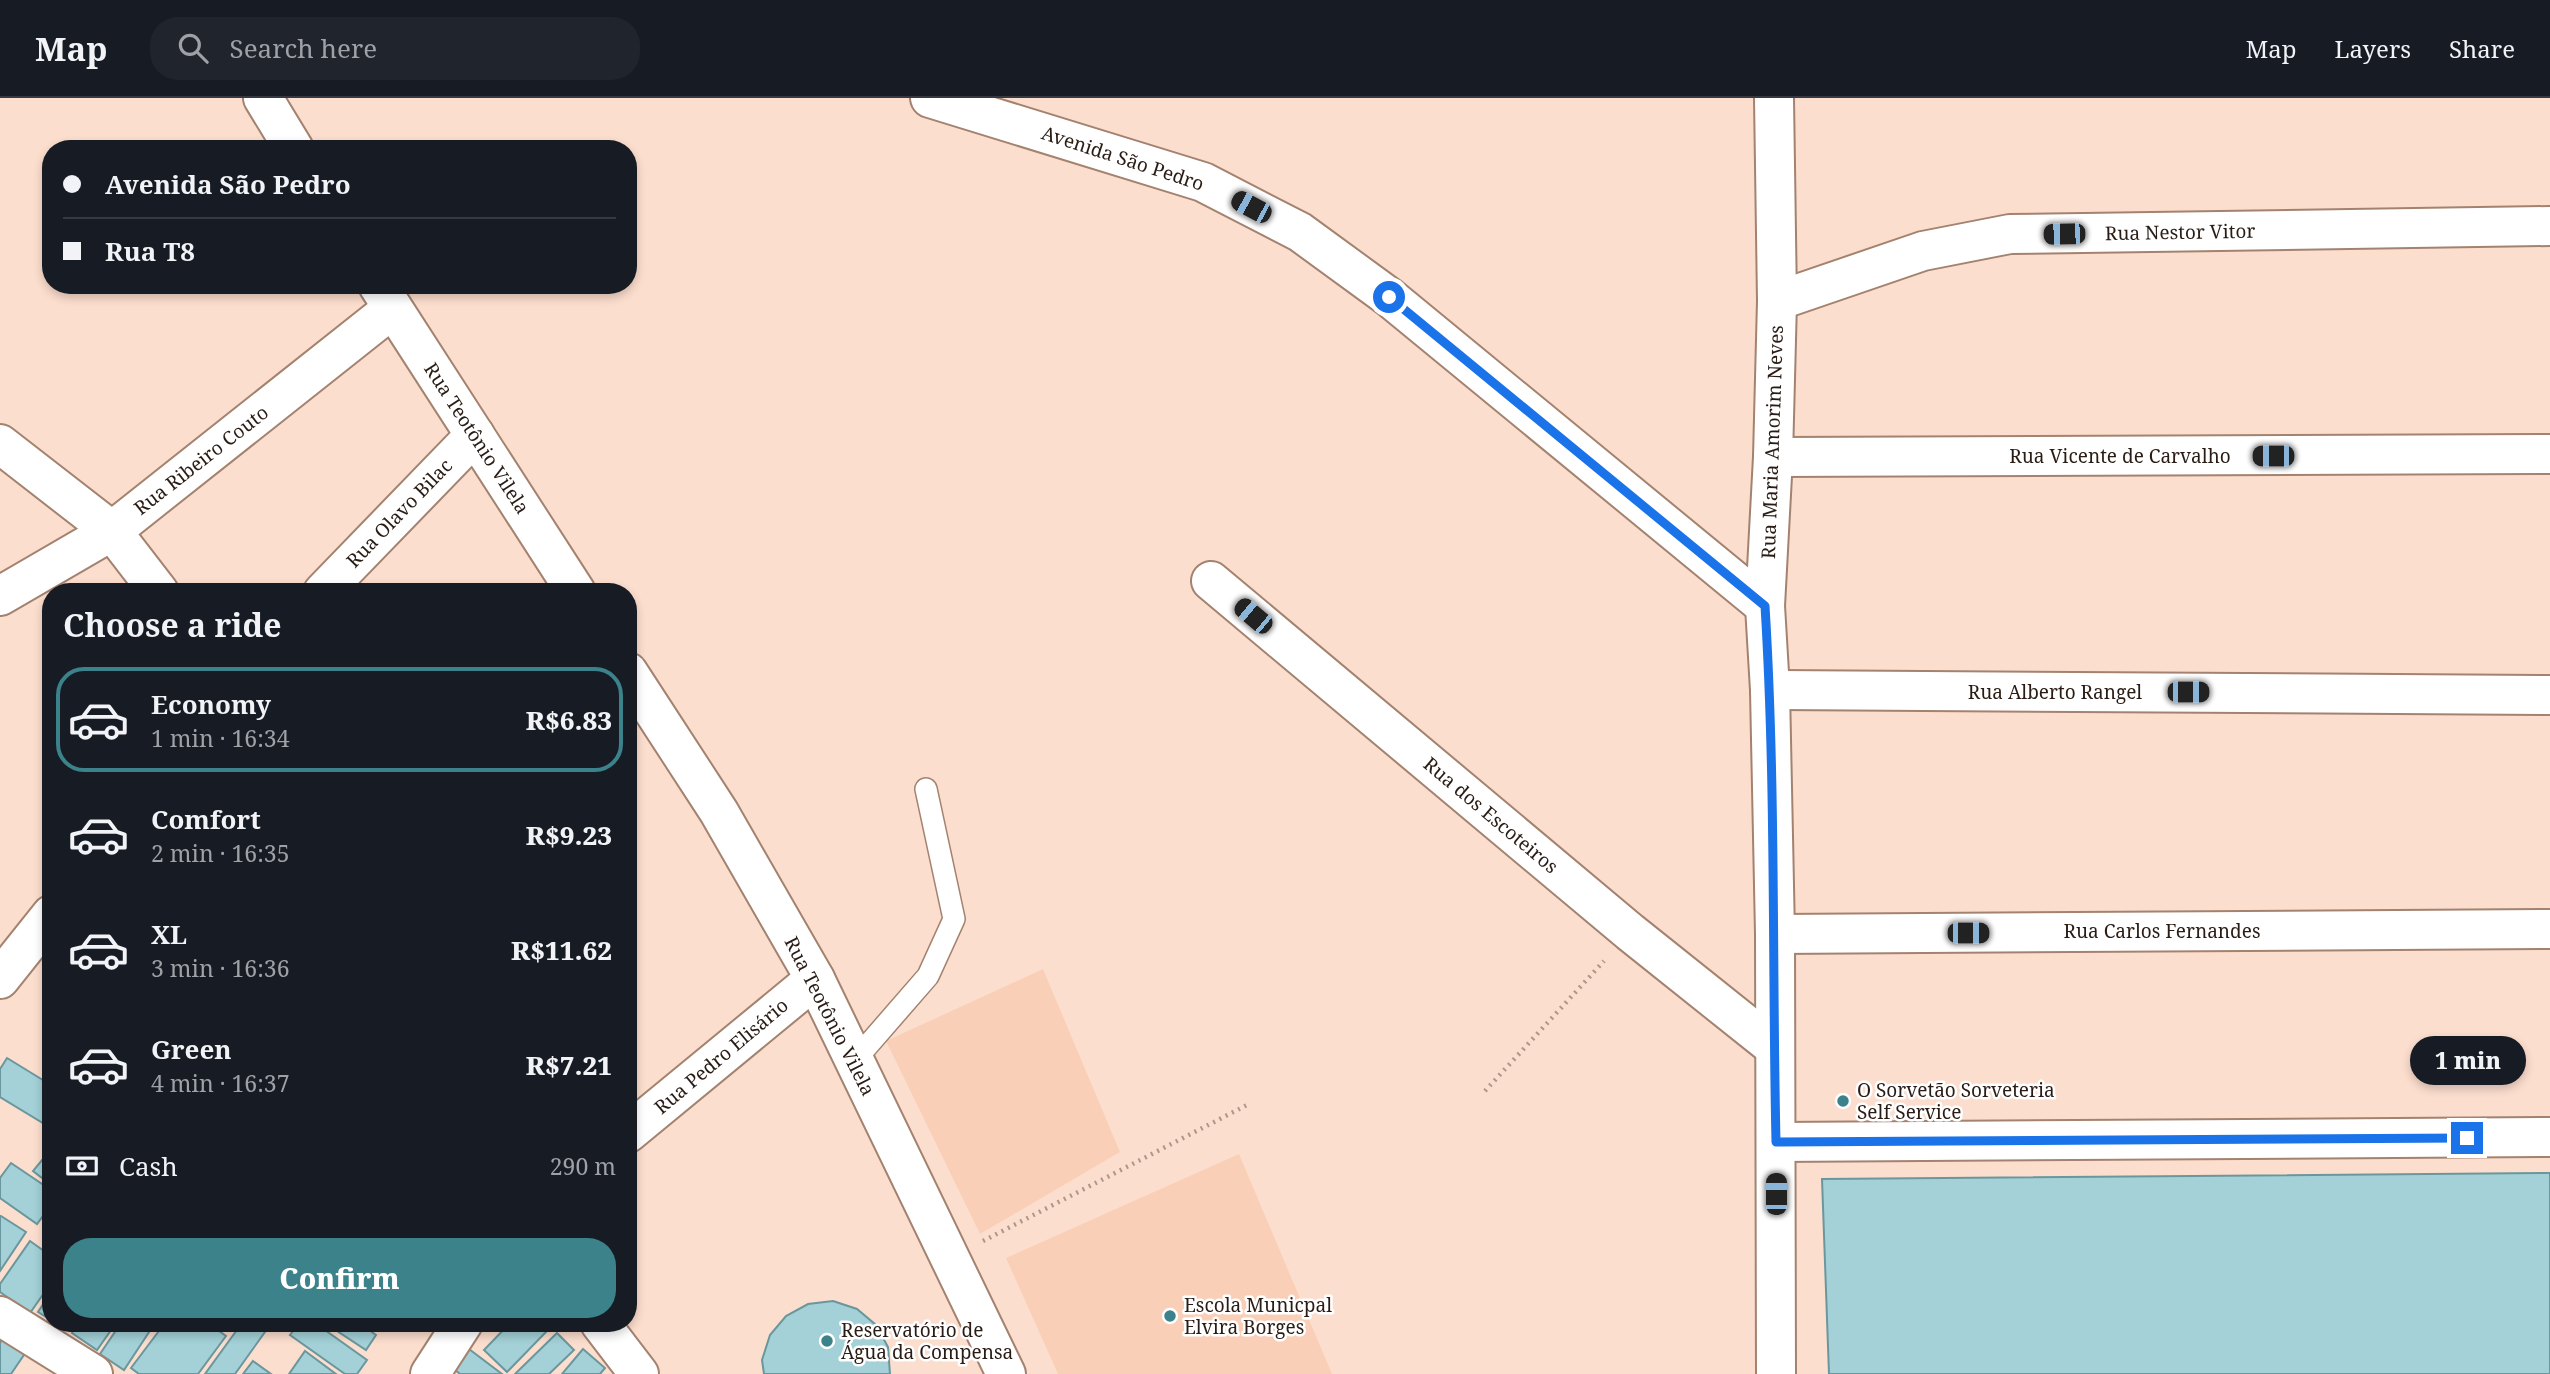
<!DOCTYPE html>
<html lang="en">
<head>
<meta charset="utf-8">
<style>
	:root { --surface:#171b24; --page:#20242c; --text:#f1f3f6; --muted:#9ea1a6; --line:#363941; --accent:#3b828b }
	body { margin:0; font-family:"Noto Serif",serif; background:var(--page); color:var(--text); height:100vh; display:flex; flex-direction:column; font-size:26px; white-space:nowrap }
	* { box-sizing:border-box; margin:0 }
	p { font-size:23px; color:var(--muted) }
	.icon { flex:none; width:38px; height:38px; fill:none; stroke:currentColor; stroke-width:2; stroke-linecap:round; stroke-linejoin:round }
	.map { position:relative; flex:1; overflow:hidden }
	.details { position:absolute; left:42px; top:485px; width:595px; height:749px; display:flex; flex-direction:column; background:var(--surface); border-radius:28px; box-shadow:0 4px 10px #0003 }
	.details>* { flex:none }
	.top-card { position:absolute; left:42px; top:42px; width:595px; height:154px; border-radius:28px; box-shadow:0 4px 10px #0003; display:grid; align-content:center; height:154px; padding:0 21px; background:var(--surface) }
	.end { position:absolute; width:32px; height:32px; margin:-16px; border:9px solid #1a73e8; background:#fff; box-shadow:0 0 0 4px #fff }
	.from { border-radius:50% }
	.bubble { position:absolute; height:49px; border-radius:24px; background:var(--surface); box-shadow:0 4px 10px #0003; font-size:23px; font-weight:800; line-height:49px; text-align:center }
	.car { position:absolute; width:21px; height:42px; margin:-21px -10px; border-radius:9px; box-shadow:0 0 5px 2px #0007; background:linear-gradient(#222 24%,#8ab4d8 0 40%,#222 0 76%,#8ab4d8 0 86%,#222 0) }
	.top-card b { display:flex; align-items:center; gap:24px; height:66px; font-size:26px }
	.top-card b+b { border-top:2px solid var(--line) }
	.top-card i { width:18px; height:18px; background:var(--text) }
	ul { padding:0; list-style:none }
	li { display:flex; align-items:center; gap:21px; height:105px; margin:0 14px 10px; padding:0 7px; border:4px solid transparent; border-radius:28px }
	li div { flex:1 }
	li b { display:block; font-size:26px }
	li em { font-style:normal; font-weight:800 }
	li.active { border-color:var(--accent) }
	li>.icon { width:63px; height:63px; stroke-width:1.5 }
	h2 { padding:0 21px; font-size:32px; line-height:84px }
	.pay { display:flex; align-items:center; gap:18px; height:77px; padding:0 21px; font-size:26px }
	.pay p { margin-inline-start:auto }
	.cta { display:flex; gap:14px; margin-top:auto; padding:14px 21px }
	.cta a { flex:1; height:80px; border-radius:28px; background:var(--accent); color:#fff; font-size:28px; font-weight:800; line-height:80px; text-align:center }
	header { display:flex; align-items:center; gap:42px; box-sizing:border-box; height:98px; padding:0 35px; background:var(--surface); border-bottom:2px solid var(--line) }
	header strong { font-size:33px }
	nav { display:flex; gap:38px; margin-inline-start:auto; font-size:24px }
	.search { width:490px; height:63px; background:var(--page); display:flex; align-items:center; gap:18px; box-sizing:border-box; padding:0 24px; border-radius:28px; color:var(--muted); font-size:26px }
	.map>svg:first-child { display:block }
</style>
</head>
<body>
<header>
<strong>Map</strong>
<div class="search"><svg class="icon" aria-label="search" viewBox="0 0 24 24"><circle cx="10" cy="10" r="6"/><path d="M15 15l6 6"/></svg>Search here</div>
<nav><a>Map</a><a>Layers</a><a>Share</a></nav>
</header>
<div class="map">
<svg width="2550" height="1276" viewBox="0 0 2550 1276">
	<rect width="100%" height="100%" fill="#fcdece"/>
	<g fill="#facfb7">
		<path d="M1043 871 1120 1054 980 1136 886 943Z"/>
		<path d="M1239 1056 1332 1276H1058L1006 1160Z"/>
	</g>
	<g fill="#a3d1d7" stroke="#6a979d" stroke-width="2">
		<path d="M7 960 51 987V1030L0 999V971Z"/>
		<path d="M51 1051V1087L33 1073Z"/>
		<path d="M11 1065 51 1092V1107L37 1126 0 1100V1080Z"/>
		<path d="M2550 1075V1276H1829L1822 1081Z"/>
		<path d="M1 1118 26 1134 0 1173V1118Z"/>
		<path d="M30 1143 51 1158V1185L30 1215 0 1194V1186Z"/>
		<path d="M51 1194V1222L38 1214Z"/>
		<path d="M833 1203 857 1211 876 1227 888 1249 890 1276H764L762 1262 770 1237 786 1218 808 1206Z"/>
		<path d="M79 1225H116L97 1252 72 1235Z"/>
		<path d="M121 1225H155L124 1272 100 1256Z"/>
		<path d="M165 1225H208L226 1238 198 1276H139L131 1270Z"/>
		<path d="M242 1225H253L265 1234 235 1276H205Z"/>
		<path d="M299 1225H315L367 1262 357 1276H345L290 1237Z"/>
		<path d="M325 1225H359L376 1237 366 1252Z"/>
		<path d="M510 1225H537L546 1234 507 1274 484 1252Z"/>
		<path d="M8 1233 30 1248 11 1276H0V1245Z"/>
		<path d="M557 1235 574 1252 549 1276H515Z"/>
		<path d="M469 1251 502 1276H460L454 1271Z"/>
		<path d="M583 1251 605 1270 600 1276H562Z"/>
		<path d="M305 1253 336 1276H289Z"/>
		<path d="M253 1263 271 1276H243Z"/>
	</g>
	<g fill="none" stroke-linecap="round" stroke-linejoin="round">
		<defs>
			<path id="service" d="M855 962 928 878 954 821 926 691"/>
			<g id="minor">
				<path d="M263 0 294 51"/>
				<path d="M930 0 1203 84 1300 134 1389 199 1765 508"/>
				<path d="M1774 0 1777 203 1773 359 1765 508 1770 592 1775 836 1776 1276"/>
				<path d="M378 187 576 494"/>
				<path d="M1777 203 1923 153 2010 136 2550 128"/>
				<path d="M0 346 112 433 159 494"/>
				<path d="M1773 359 2550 356"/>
				<path d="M1211 483 1630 834 1774 949"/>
				<path d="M323 494 475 337"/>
				<path d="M0 498 112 433 392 211"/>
				<path d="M628 574 719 714 815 881 1006 1276"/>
				<path d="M1770 592 2550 597"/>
				<path d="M1775 836 2550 831"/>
				<path d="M0 881 51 817"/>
				<path d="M628 1035 815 881"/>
				<path d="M1776 1044 2550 1039"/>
				<path d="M0 1218 93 1276"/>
				<path d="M600 1225 639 1276"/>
				<path d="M430 1276 463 1225"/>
			</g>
		</defs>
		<use href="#service" stroke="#a3826f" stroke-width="24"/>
		<use href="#minor" stroke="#a3826f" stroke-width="42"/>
		<g stroke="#ae978a" stroke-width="4.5" stroke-dasharray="2 5" stroke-linecap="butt">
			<path d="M1485 993 1604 863"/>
			<path d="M983 1143 1247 1007"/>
		</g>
		<use href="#service" stroke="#fff" stroke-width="21"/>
		<use href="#minor" stroke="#fff" stroke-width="38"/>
	</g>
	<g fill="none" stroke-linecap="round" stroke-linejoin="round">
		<path stroke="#1a73e8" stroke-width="9" d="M1389 199 1765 508C1776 687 1772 865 1776 1044L2467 1040"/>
	</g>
	<g fill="#3b828b" stroke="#fff" stroke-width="2.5">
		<circle cx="1843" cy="1003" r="7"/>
		<circle cx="1170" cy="1218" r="7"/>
		<circle cx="827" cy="1243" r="7"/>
	</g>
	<g text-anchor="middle" stroke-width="5" stroke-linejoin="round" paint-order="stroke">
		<g font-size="19" fill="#291c15" stroke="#fff">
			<text transform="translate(1123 60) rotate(18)" y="7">Avenida São Pedro</text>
			<text transform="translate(2180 134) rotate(-1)" y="7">Rua Nestor Vitor</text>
			<text transform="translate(477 340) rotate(57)" y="7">Rua Teotônio Vilela</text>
			<text transform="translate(1772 344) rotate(-88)" y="7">Rua Maria Amorim Neves</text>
			<text x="2120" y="365">Rua Vicente de Carvalho</text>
			<text transform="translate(201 362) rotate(-38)" y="7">Rua Ribeiro Couto</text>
			<text transform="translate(399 415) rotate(-46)" y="7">Rua Olavo Bilac</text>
			<text x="2055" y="601">Rua Alberto Rangel</text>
			<text transform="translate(1491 717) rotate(40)" y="7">Rua dos Escoteiros</text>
			<text x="2162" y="840">Rua Carlos Fernandes</text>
			<text transform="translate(830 918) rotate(63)" y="7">Rua Teotônio Vilela</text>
			<text transform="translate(721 958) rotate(-40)" y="7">Rua Pedro Elisário</text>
		</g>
		<g font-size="19" fill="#291c15" stroke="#fff" text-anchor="start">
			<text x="1857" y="999">O Sorvetão Sorveteria<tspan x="1857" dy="22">Self Service</tspan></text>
			<text x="1184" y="1214">Escola Municpal<tspan x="1184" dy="22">Elvira Borges</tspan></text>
			<text x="841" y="1239">Reservatório de<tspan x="841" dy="22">Água da Compensa</tspan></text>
		</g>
	</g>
</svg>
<i class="end from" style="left:1389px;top:199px"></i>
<i class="end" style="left:2467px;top:1040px"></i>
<div class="bubble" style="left:2410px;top:938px;width:116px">1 min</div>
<i class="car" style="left:1251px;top:109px;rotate:298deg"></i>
<i class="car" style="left:2064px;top:136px;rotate:269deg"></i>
<i class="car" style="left:2273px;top:358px;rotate:270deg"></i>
<i class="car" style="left:1253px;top:518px;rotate:310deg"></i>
<i class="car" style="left:2188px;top:594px;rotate:90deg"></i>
<i class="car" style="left:1968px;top:835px;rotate:90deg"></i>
<i class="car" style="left:1776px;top:1096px;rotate:0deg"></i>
<div class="top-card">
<b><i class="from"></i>Avenida São Pedro</b>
<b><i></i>Rua T8</b>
</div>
<section class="details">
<h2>Choose a ride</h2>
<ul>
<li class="active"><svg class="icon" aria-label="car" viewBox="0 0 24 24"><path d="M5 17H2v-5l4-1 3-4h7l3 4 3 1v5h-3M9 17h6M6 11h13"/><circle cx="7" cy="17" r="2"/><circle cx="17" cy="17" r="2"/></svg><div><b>Economy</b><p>1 min · 16:34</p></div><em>R$6.83</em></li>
<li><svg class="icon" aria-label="car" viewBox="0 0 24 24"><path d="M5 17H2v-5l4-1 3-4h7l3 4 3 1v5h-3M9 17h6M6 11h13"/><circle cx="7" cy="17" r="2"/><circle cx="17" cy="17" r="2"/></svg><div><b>Comfort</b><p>2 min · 16:35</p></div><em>R$9.23</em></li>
<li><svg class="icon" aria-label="car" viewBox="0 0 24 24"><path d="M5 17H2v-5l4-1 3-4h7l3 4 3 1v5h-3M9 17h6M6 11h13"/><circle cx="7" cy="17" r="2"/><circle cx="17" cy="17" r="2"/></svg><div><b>XL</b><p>3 min · 16:36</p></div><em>R$11.62</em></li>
<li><svg class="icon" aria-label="car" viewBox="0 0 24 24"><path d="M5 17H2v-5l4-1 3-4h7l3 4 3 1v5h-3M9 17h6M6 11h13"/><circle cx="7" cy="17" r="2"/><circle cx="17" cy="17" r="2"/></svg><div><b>Green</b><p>4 min · 16:37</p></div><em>R$7.21</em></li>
</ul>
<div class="pay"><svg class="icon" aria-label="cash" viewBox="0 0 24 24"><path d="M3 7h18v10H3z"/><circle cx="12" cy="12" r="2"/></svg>Cash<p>290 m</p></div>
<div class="cta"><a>Confirm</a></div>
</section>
</div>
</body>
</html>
